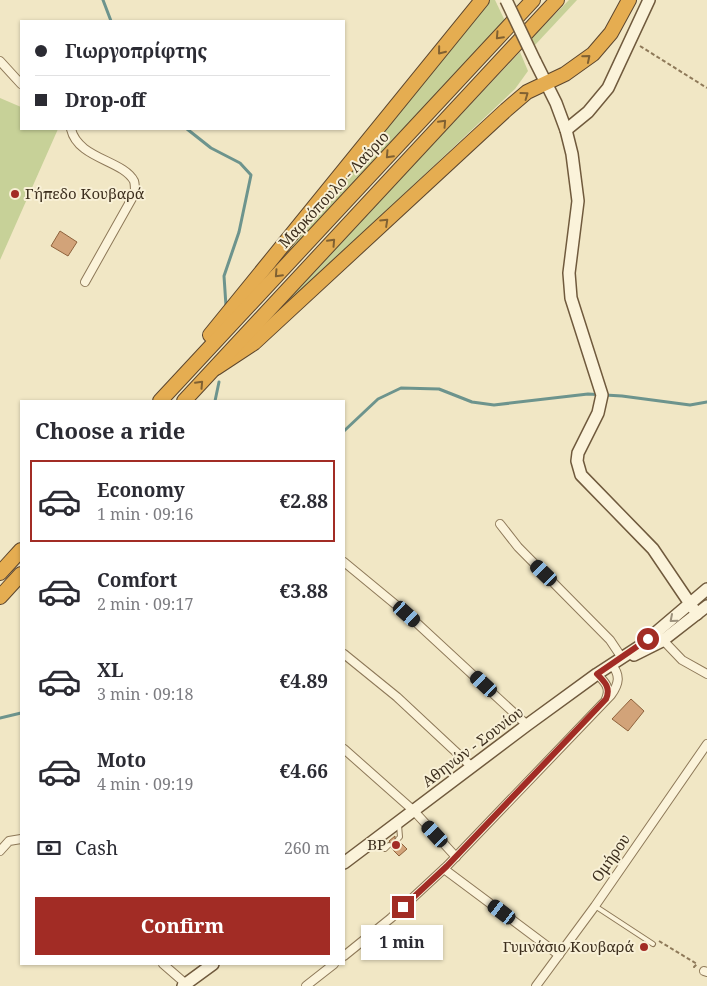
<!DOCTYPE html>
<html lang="en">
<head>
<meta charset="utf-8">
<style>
	:root { --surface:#fff; --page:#f2f2f3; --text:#2b2b33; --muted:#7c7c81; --line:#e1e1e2; --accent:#a22c25 }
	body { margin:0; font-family:"Noto Serif",serif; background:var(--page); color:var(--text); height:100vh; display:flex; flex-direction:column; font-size:19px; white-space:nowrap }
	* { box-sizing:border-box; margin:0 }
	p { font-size:16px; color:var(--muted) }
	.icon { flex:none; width:28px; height:28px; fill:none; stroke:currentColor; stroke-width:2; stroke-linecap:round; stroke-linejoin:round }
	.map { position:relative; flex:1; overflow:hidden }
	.side { position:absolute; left:20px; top:400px; width:325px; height:565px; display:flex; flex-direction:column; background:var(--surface); border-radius:0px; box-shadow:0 1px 4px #0004 }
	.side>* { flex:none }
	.banner { position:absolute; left:20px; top:20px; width:325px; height:110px; border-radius:0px; box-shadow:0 1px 4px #0004; display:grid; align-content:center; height:110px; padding:0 15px; background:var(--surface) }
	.end { position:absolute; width:22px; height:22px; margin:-11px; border:6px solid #a22c25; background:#fff; box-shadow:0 0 0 2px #fff }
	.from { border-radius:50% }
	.bubble { position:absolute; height:35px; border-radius:0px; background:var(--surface); box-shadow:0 1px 4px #0004; font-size:16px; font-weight:700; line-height:35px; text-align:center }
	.car { position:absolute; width:15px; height:30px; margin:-15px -8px; border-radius:6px; box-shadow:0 0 4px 1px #0007; background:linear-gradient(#222 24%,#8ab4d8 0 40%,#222 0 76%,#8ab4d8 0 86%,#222 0) }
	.banner b { display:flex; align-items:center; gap:18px; height:48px; font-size:19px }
	.banner b+b { border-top:1px solid var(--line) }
	.banner i { width:12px; height:12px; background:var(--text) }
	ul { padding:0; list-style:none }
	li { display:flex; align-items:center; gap:15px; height:82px; margin:0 10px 8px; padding:0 5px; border:2px solid transparent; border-radius:0px }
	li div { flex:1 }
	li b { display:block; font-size:19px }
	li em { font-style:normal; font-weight:700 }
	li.on { border-color:var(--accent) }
	li>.icon { width:45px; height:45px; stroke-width:1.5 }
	h2 { padding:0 15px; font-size:22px; line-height:60px }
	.pay { display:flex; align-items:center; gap:12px; height:55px; padding:0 15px; font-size:19px }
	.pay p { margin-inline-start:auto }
	.cta { display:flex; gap:10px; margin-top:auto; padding:10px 15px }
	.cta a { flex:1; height:58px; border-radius:0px; background:var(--accent); color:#fff; font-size:20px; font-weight:700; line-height:58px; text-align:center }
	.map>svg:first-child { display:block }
</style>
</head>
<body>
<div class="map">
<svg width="707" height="986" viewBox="0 0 707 986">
	<rect width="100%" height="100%" fill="#f1e7c5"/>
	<g fill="#c7d198">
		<path d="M490 0H495L506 23 251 297Z"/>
		<path d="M569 0H577L535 45 531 39Z"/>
		<path d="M520 52 528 71 515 89 261 329 260 328Z"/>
		<path d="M0 98 21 107V129H58L0 260Z"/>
	</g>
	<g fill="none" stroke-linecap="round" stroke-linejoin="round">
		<g stroke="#6d948d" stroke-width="3">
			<path d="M103 0 111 21"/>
			<path d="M187 129 211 148 240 163 251 175 239 232 224 276 226 306"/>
			<path d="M215 401 219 382"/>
			<path d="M344 431 378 399 401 388 439 389 472 402 494 405 588 394 622 396 690 405 707 402"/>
			<path d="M0 718 21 713"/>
		</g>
	</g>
	<g fill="#d2a379" stroke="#8f633d">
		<path d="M60 231 77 242 68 256 51 246Z"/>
		<path d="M631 699 644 711 628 731 612 719Z"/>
		<path d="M395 836V841L400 842 407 849 399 856 391 848 392 844 389 841Z"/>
	</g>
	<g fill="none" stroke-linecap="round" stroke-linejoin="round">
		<defs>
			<g id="lane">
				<path d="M398 839 400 837 399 825"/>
				<path d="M371 845 385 849 389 845"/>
				<path d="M595 906 653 944"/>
			</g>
			<g id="street">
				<path d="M0 61 21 84"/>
				<path d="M71 129C78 159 123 160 134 181 135 184 135 189 135 193L85 282"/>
				<path d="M500 524 518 547 610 640 622 658"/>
				<path d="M344 562 407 614 527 725"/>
				<path d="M660 637 682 660 707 674"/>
				<path d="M344 654 397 697 472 767"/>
				<path d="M597 674C605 682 611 688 606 699"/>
				<path d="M344 749 414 811 456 857"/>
				<path d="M0 851 9 841 21 839"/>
				<path d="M444 869 559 955"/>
				<path d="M344 956 391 918 447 866 611 695C619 684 621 675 611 664"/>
				<path d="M163 964 186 984"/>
				<path d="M704 971 707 972"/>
				<path d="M306 986 334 964"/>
				<path d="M536 986 595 906 707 744"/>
			</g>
			<g id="secondary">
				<path d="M535 61 556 103 566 130 572 154 578 201 569 273 571 298 602 395 598 413 578 453 577 461 581 475 653 549 697 614"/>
				<path d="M566 130 588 112 608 88 649 0"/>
				<path d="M634 655 662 641 707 606"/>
				<path d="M344 863 527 725 597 674 640 646 707 589"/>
				<path d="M183 986 213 964"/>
			</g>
			<g id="highway">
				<path d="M210 335 482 0"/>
				<path d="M216 368 254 343 506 110 527 92 565 74 593 54 611 33 629 0"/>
				<path d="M160 401 533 0"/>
				<path d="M184 401 557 0"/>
				<path d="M0 573 21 550"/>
				<path d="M0 597 21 574"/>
			</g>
		</defs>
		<use href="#lane" stroke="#8e7959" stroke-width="6"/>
		<use href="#street" stroke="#8e7959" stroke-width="10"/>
		<use href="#secondary" stroke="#705a3d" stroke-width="14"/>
		<use href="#highway" stroke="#5c462e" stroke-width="16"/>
		<g stroke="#8e7959" stroke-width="2" stroke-dasharray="4 2.5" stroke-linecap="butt">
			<path d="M640 46 707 88"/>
			<path d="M659 941 697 964 694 967H696"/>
		</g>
		<use href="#lane" stroke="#fbf3da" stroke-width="4"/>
		<use href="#street" stroke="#fbf3da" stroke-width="8"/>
		<use href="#secondary" stroke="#fbf3da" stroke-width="11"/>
		<use href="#highway" stroke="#e5ad51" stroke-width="14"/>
		<defs>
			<path id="secondary-bridge" d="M506 0 535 61"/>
		</defs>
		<use href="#secondary-bridge" stroke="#705a3d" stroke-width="14" stroke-linecap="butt"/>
		<use href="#secondary-bridge" stroke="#fbf3da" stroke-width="11"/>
	</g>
	<defs><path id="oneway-chevron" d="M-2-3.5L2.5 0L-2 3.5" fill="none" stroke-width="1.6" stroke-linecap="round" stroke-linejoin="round" transform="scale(1.25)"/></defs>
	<g stroke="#806132">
		<use href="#oneway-chevron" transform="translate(499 36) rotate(133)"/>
		<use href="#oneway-chevron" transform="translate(441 51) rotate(129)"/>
		<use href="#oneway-chevron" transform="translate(587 58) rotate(-40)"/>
		<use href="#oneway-chevron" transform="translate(525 95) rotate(-36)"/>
		<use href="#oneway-chevron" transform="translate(443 123) rotate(-47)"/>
		<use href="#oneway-chevron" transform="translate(389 155) rotate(133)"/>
		<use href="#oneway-chevron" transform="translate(385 222) rotate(-43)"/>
		<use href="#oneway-chevron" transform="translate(332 242) rotate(-47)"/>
		<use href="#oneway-chevron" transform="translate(278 274) rotate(133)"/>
		<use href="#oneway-chevron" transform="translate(200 384) rotate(-47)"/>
	</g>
	<use stroke="#9c917c" href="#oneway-chevron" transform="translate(673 619) rotate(139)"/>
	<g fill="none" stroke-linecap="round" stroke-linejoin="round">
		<path stroke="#a22c25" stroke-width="6" d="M403 907 447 866 606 699C611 688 605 682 597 674L648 639"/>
	</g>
	<g fill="#a22c25" stroke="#f8f0d6" stroke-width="2">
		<circle cx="15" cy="194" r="5"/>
		<circle cx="396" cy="845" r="5"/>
		<circle cx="644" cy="947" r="5"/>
	</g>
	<g text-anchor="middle" stroke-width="4" stroke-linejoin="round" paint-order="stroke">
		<g font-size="15" fill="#3d2f1e" stroke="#f8f0d6">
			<text transform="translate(334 190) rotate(-47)" y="5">Μαρκόπουλο - Λαύριο</text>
			<text transform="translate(473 747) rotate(-37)" y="5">Αθηνών - Σουνίου</text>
			<text transform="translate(611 858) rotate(-55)" y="5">Ομήρου</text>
		</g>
		<g font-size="15" fill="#3d2f1e" stroke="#f8f0d6" text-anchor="end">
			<text x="25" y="199" text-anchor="start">Γήπεδο Κουβαρά</text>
			<text x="386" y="850">BP</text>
			<text x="634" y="952">Γυμνάσιο Κουβαρά</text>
		</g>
	</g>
</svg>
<i class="end from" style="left:648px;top:639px"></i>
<i class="end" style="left:403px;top:907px"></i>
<div class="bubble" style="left:361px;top:925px;width:82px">1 min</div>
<i class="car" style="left:544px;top:573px;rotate:314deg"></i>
<i class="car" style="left:407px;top:614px;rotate:132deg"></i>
<i class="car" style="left:484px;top:684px;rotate:313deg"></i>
<i class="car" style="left:435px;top:834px;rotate:317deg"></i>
<i class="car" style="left:502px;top:912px;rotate:307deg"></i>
<div class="banner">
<b><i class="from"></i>Γιωργοπρίφτης</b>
<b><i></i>Drop-off</b>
</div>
<section class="side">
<h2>Choose a ride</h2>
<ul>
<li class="on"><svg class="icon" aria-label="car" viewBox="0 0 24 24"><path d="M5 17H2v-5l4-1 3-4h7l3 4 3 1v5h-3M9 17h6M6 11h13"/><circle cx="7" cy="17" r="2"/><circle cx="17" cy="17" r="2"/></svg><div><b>Economy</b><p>1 min · 09:16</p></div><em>€2.88</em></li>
<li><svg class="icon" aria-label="car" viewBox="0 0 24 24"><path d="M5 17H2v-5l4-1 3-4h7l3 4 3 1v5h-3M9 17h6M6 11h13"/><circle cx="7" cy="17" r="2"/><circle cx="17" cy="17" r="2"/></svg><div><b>Comfort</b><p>2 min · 09:17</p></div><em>€3.88</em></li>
<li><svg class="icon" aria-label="car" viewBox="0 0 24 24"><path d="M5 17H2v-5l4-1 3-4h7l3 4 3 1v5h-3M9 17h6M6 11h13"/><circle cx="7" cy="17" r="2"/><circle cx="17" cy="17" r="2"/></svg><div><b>XL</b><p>3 min · 09:18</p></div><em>€4.89</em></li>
<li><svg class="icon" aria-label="car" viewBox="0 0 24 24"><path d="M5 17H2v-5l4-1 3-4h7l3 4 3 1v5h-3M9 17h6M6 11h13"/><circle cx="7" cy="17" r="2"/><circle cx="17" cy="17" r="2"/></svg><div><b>Moto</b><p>4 min · 09:19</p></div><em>€4.66</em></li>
</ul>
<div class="pay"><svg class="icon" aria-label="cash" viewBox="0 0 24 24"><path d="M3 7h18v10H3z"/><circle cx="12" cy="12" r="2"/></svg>Cash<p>260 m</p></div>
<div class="cta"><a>Confirm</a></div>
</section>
</div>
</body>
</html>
